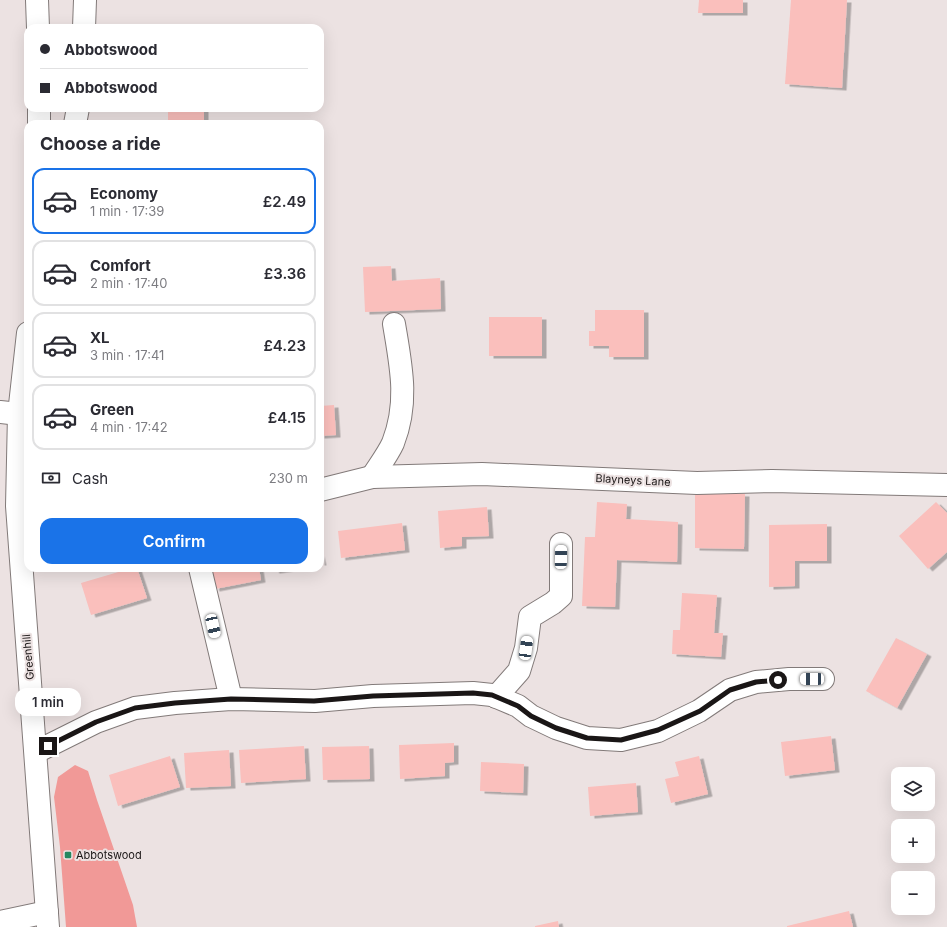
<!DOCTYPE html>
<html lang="en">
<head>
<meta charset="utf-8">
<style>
	:root { --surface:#fff; --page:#f7f7f7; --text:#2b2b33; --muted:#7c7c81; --line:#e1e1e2; --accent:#1a73e8 }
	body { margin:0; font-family:Inter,sans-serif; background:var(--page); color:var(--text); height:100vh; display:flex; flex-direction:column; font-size:15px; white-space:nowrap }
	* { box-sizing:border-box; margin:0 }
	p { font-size:13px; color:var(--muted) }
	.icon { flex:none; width:22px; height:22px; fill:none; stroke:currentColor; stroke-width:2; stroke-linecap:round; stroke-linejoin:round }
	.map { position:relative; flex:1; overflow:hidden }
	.sheet { position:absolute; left:24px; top:120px; width:300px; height:452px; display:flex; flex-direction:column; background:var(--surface); border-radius:12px; box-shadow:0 4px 16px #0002 }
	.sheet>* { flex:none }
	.guide { position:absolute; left:24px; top:24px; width:300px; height:88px; border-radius:12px; box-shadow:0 4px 16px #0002; display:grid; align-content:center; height:88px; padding:0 16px; background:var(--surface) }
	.buttons { position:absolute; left:891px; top:767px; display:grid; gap:8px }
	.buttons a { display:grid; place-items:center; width:44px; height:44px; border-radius:8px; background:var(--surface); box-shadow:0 4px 16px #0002; font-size:20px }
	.end { position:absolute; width:18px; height:18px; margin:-9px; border:5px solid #1a1616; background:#fff; box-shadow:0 0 0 2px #fff }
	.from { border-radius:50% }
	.bubble { position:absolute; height:28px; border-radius:12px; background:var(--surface); box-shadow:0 4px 16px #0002; font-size:13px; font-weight:600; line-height:28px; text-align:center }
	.car { position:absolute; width:12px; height:24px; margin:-12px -6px; border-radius:5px; box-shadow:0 0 3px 1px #0007; background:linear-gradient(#fff 24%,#345 0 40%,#fff 0 76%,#345 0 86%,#fff 0) }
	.guide b { display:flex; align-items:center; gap:14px; height:38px; font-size:15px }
	.guide b+b { border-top:1px solid var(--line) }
	.guide i { width:10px; height:10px; background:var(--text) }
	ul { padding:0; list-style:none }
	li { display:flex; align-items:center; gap:12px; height:66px; margin:0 8px 6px; padding:0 8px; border:2px solid var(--line); border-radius:12px }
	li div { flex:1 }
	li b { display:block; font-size:15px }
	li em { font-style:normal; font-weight:600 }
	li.selected { border-color:var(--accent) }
	li>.icon { width:36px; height:36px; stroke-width:1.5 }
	h2 { padding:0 16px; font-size:18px; line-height:48px }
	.pay { display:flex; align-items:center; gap:10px; height:44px; padding:0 16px; font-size:15px }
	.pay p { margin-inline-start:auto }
	.button { display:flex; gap:8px; margin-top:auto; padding:8px 16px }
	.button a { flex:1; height:46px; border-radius:12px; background:var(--accent); color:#fff; font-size:16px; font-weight:600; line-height:46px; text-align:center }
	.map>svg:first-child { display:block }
</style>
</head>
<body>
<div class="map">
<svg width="947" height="927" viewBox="0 0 947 927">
	<defs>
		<filter id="shadow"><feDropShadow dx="4.5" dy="2.5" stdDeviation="0" flood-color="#0004"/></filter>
	</defs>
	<rect width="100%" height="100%" fill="#ece2e2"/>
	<path fill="#f19997" d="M75 765 88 771 97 800 133 905 137 927H66L60 847 54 797 58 777Z"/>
	<g fill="#fabfbc" filter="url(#shadow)">
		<path d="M699 0H743V13H698Z"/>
		<path d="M791 0H847L842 88 785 84Z"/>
		<rect x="168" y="108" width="36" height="16"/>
		<path d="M391 266 392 281 440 278 441 309 365 312 363 267Z"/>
		<path d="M595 310H644V357H609V346H589V331H595Z"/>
		<rect x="489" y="317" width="53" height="39"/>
		<path d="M334 405 336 435 320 436V406Z"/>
		<path d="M695 493 745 494 744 549 695 548Z"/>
		<path d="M597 502 627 504 626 519 678 522 677 562 617 560 615 607 582 606 585 537H595Z"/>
		<path d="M936 502 947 513V552L928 569 899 536Z"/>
		<path d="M487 507 489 536 462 537V546L440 548 438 511Z"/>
		<path d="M402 523 405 550 341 558 338 531Z"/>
		<path d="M827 524V561H795V586L769 587V525Z"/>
		<path d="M320 554 322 563H320Z"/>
		<path d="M132 568H137L147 598 91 615 81 583Z"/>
		<path d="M210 568H259L261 580 215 589Z"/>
		<path d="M274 568H289V569L275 571Z"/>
		<path d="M682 593 717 595 714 633H723L721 657 672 654 673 630H680Z"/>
		<path d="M896 638 927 654 897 708 866 691Z"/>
		<path d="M831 736 835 770 785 776 781 742Z"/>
		<path d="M454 743V762L445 763V776L400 779 399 745Z"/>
		<path d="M304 746 306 779 241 783 239 750Z"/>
		<path d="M369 746 370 779 323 780 322 747Z"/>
		<path d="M229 750 231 786 186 788 184 753Z"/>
		<path d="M170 756 180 787 118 806 109 775Z"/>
		<path d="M699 756 708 794 671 803 665 779 679 776 675 762Z"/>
		<path d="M481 762 524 764 523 793 480 791Z"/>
		<path d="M636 783 638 812 590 816 588 787Z"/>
		<path d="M849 911 853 927H787V926Z"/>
		<path d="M558 921 559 927H535V926Z"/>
	</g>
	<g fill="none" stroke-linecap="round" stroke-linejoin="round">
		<defs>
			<g id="minor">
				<path d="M84 28 85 0"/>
				<path d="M75 124 78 108"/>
				<path d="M0 412 19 414"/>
				<path d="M372 477C379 466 388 454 393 443 409 402 401 366 394 324"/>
				<path d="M320 490 372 477 482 474 697 483 772 481 947 485"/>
				<path d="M200 568 231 699"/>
				<path d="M496 697 519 671 526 648 530 617 553 603 561 596V544"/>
				<path d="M36 752 96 722 135 708 175 703 231 699 315 701 373 696 473 693 492 695 518 706 531 716 556 728 587 738 621 740 658 731 699 711 730 690 756 682 789 679H823"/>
				<path d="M0 922 47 912"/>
			</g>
			<g id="major">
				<path d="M37 0 38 28"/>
				<path d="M39 108V124"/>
				<path d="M28 333 19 414 17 506 48 927"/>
			</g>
		</defs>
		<use href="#minor" stroke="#827a79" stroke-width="24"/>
		<use href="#major" stroke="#827a79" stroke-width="24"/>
		<use href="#minor" stroke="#fff" stroke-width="22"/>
		<use href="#major" stroke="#fff" stroke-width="22"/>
	</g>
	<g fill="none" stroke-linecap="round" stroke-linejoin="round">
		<path stroke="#1a1616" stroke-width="5" d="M48 746 96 722 135 708 175 703 231 699 314 701 373 696 473 693 492 695 518 706 531 716 556 728 587 738 621 740 658 730 700 711 730 690 756 682 778 680"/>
	</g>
	<rect fill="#268760" stroke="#ece2e2" stroke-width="1.5" x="64" y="851" width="8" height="8" rx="2"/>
	<g text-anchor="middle" stroke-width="4" stroke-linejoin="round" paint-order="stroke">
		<g font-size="11" fill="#1a1616" stroke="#ece2e2">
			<text transform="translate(633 480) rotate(3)" y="4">Blayneys Lane</text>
			<text transform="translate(28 657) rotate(-95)" y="4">Greenhill</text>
		</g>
		<g font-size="11" fill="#1a1616" stroke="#ece2e2" text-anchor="start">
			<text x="76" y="859">Abbotswood</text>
		</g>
	</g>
</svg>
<div class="buttons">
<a><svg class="icon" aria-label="layers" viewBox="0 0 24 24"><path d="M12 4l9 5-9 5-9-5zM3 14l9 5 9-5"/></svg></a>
<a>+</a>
<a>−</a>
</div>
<i class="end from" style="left:778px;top:680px"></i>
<i class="end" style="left:48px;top:746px"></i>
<div class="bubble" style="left:15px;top:688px;width:66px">1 min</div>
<i class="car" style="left:561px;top:557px;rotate:1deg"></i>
<i class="car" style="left:213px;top:626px;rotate:167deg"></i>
<i class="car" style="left:526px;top:648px;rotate:8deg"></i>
<i class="car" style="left:812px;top:679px;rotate:270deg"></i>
<div class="guide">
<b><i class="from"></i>Abbotswood</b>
<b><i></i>Abbotswood</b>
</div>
<section class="sheet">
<h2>Choose a ride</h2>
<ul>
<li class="selected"><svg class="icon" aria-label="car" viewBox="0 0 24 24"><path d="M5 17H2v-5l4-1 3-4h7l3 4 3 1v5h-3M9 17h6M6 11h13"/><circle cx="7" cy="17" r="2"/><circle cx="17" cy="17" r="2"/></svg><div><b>Economy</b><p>1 min · 17:39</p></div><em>£2.49</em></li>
<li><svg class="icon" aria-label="car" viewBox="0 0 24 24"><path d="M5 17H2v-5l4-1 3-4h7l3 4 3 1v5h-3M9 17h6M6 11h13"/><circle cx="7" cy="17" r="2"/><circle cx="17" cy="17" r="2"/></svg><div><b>Comfort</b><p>2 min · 17:40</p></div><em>£3.36</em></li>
<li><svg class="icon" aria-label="car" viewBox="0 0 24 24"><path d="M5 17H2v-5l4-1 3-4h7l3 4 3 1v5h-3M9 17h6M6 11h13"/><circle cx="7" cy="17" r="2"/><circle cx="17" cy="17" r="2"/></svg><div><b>XL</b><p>3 min · 17:41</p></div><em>£4.23</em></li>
<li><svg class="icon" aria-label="car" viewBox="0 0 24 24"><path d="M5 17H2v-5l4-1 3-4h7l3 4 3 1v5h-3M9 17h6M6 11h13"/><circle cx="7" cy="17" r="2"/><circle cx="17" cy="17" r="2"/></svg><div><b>Green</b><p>4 min · 17:42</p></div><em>£4.15</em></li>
</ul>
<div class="pay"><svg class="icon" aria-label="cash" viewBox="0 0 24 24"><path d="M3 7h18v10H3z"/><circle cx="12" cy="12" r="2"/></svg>Cash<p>230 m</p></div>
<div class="button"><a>Confirm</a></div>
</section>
</div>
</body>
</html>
